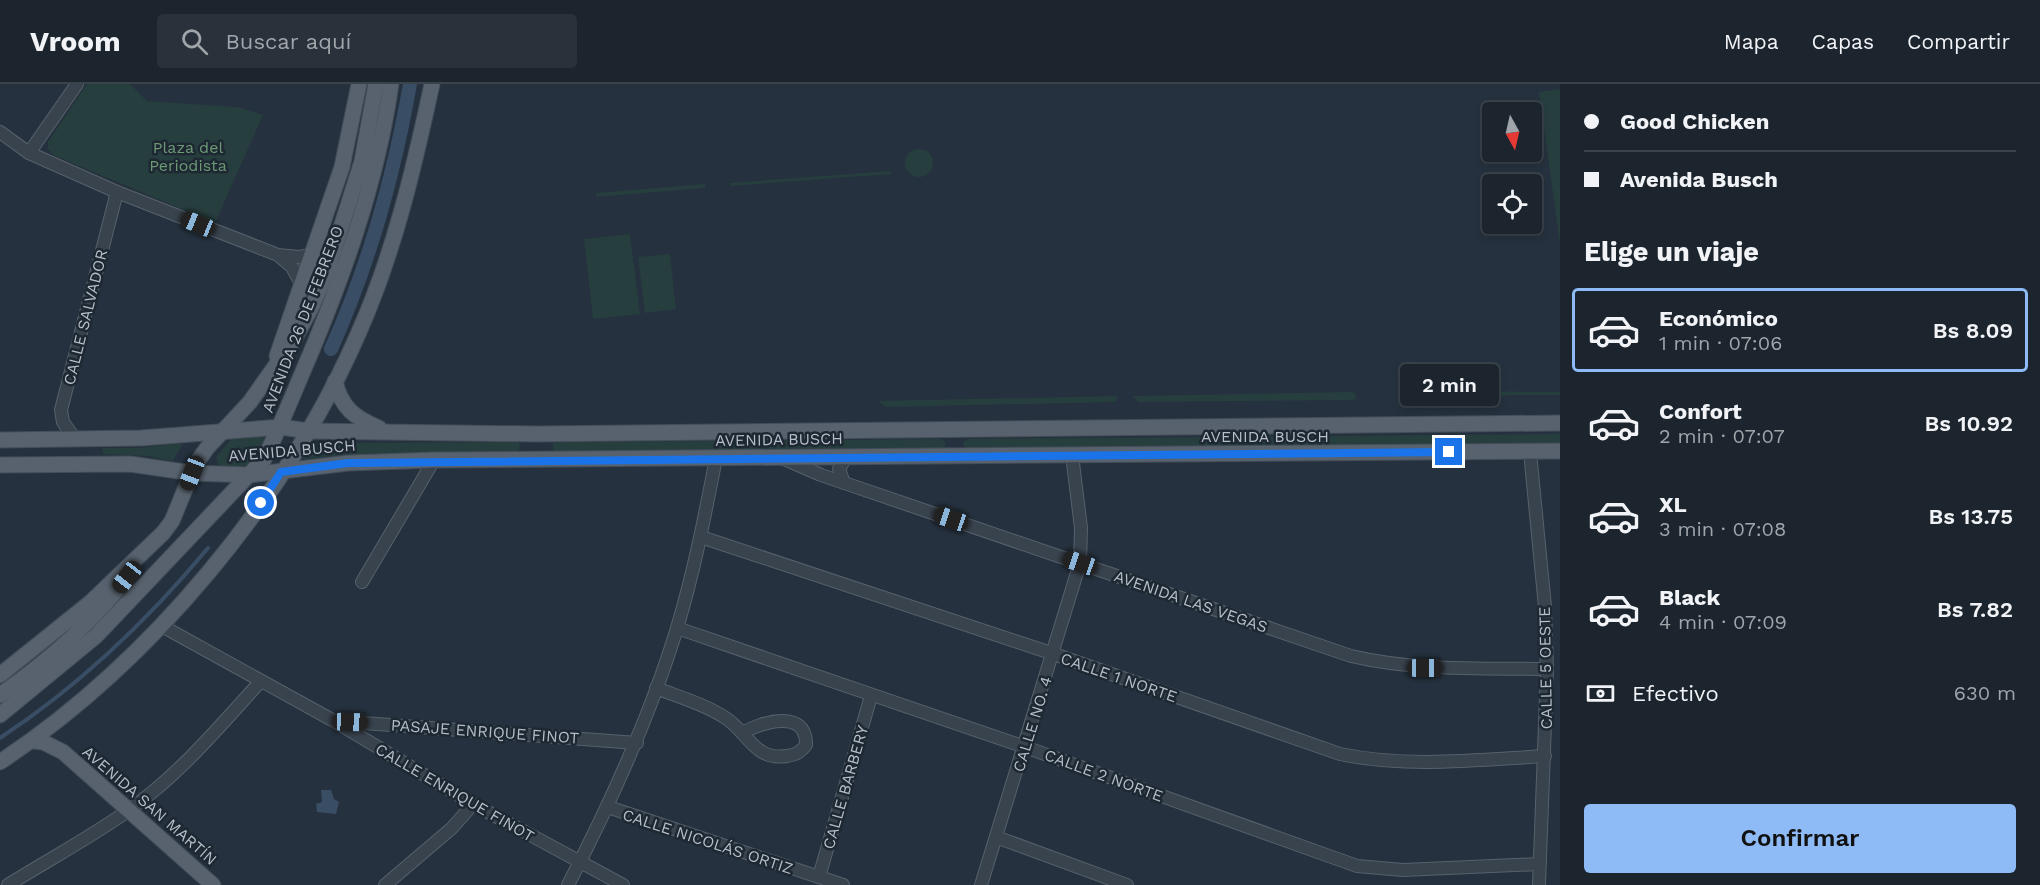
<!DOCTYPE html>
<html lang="es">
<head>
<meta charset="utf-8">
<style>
	:root { --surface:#1c252e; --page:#29313a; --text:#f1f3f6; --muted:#a0a5aa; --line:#3a424a; --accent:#8ebbf5 }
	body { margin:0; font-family:"Work Sans",sans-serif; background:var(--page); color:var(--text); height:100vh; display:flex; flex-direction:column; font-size:22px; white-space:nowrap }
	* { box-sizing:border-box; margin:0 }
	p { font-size:20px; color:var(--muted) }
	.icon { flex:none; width:33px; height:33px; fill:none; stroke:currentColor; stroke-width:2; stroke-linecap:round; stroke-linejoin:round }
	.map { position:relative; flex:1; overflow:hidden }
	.side { display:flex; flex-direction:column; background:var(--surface); width:480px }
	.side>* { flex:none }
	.guide { display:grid; align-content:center; height:132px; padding:0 24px; background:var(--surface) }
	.needle { width:39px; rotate:172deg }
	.controls { position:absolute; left:1482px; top:18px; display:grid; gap:12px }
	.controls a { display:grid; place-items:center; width:60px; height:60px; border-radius:6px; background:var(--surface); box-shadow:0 3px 9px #0003,0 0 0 2px var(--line); font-size:30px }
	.end { position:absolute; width:27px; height:27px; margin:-14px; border:8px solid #1a73e8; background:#fff; box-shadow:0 0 0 3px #fff }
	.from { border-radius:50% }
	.bubble { position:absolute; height:42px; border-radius:6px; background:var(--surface); box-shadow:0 3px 9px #0003,0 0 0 2px var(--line); font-size:20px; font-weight:600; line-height:42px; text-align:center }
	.car { position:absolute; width:18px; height:36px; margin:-18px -9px; border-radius:8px; box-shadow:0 0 4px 2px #0007; background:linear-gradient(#222 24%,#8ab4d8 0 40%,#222 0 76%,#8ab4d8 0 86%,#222 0) }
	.guide b { display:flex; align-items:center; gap:21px; height:57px; font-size:22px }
	.guide b+b { border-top:2px solid var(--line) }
	.guide i { width:15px; height:15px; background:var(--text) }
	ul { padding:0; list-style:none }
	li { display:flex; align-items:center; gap:18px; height:84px; margin:0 12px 9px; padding:0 12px; border:3px solid transparent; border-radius:6px }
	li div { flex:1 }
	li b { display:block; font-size:22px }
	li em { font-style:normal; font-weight:600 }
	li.active { border-color:var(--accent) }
	li>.icon { width:54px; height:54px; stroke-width:1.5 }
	h2 { padding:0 24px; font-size:27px; line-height:72px }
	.pay { display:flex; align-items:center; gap:15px; height:66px; padding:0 24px; font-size:22px }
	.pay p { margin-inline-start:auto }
	.primary-button { display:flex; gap:12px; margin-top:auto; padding:12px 24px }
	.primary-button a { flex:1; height:69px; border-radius:6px; background:var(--accent); color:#111; font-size:24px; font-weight:600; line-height:69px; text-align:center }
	header { display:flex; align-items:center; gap:36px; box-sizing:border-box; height:84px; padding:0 30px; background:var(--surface); border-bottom:2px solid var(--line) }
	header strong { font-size:28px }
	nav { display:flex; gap:33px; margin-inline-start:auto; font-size:21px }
	.search { width:420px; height:54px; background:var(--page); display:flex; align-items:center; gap:15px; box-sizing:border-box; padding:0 21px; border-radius:6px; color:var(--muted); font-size:22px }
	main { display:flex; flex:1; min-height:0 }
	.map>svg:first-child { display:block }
</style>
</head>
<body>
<header>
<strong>Vroom</strong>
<div class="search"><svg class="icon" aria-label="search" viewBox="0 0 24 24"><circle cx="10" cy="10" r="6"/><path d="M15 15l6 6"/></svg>Buscar aquí</div>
<nav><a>Mapa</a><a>Capas</a><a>Compartir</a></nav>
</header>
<main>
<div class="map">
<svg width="1560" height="801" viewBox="0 0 1560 801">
	<rect width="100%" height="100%" fill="#25313e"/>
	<g fill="#273e3f">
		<path d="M87 0H130L147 17 237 23 263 31 215 139 53 71 48 65V58Z"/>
		<path d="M1560 5V160L1539 8Z"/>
		<circle cx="919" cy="79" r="14"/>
		<path d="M891 87V90L730 102V99Z"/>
		<path d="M705 100V104L596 113V109Z"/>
		<path d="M630 150 640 230 593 235 584 155Z"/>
		<path d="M670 170 676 225 645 229 638 173Z"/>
		<path d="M1459 307 1560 308V311H1505L1499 316H1459Z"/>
		<path d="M1353 308 1357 314 1353 316 1138 318 1133 312Z"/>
		<path d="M1118 312 1115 318 886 323 878 317Z"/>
		<path d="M1560 350V360L969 365 964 362 963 358 968 355Z"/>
		<path d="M234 352H260L265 355C264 384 242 383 220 383L216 373Z"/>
		<path d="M941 355 945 358V363L940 365 564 369 553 366V359L564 358Z"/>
		<path d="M519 358 520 365 516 368 347 371 302 375 312 359Z"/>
		<path d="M183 359 173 377 148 372 103 370V364H140Z"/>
	</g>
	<path fill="#394e65" d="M321 706H331L334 715 339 718 336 730 317 728 316 720 322 718Z"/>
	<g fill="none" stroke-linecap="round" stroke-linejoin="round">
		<path stroke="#394e65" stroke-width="4" d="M0 654C79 602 148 536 208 464"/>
		<path stroke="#394e65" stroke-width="14" d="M331 265C369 181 394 91 410 0"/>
		<defs>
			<g id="minor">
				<path d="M0 48 29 69 117 108 278 171 298 173 313 171"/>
				<path d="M29 69 77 0"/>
				<path d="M279 172 292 183 302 201"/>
				<path d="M75 355 63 338 61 326 117 108"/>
				<path d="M1530 368 1545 523 1547 585 1539 801"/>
				<path d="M782 374 821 391 1351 572C1415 587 1481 584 1547 585"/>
				<path d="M844 399 839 385 847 372"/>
				<path d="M701 453 1054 570 1340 670C1408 684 1476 676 1545 672"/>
				<path d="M362 498 434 376"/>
				<path d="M162 542 334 637 473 720 623 801"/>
				<path d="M677 544 1025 663 1357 782 1403 786 1539 780"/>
				<path d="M656 604C679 613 704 620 724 633 748 647 753 677 787 672 796 671 801 668 806 661 807 624 761 638 742 649"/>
				<path d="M336 637 637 659"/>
				<path d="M608 723 843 801"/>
				<path d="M996 753 1127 801"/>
				<path d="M819 793 871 612"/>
				<path d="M8 801C48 776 91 753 129 726 180 690 219 643 260 598"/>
				<path d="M385 801 452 744 473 720"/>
				<path d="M568 801C611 718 650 633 677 544 694 488 705 431 716 374"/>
				<path d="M981 801 1080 479 1081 444 1072 371"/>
			</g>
			<g id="major">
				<path d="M277 272 342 83 359 0"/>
				<path d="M335 297C341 324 355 334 379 344"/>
				<path d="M0 356 141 354 281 343 308 347 537 350 1560 339"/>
				<path d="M0 381 130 380 192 389 250 391 348 379 434 376 1560 367"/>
				<path d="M0 591 91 518 163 449 172 437 195 381 207 364 250 318 295 254 312 222 326 191 362 77 376 0"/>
				<path d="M0 611C47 578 90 541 126 495"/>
				<path d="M0 631 96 552 264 375C278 348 289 320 301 292 341 199 377 100 391 0"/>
				<path d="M33 657 43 658 63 668 213 801"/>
				<path d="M0 678C151 578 287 414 359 248 394 169 414 84 432 0"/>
			</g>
		</defs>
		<use href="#minor" stroke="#57616c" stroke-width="14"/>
		<use href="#major" stroke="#424c57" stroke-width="17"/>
		<use href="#minor" stroke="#39434e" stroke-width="12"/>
		<use href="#major" stroke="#57626e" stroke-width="15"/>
	</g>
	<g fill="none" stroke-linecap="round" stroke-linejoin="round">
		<path stroke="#1a73e8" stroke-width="8" d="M261 419 281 388 348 379 1449 368"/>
	</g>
	<g text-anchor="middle" stroke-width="5" stroke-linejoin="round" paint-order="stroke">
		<g font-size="16" fill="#6d9975" stroke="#1e2833">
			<text x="188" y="69">Plaza del<tspan x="188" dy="18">Periodista</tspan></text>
		</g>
		<g font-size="16" fill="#b5bec9" stroke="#1e2833">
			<text transform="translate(85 233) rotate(-76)" y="6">CALLE SALVADOR</text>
			<text transform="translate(302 235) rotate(-69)" y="6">AVENIDA 26 DE FEBRERO</text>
			<text x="1265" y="358">AVENIDA BUSCH</text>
			<text transform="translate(779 355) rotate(-1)" y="6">AVENIDA BUSCH</text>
			<text transform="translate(292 366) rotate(-5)" y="6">AVENIDA BUSCH</text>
			<text transform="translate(1191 517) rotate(19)" y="6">AVENIDA LAS VEGAS</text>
			<text transform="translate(1545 584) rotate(-91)" y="6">CALLE 5 OESTE</text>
			<text transform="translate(1119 593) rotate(19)" y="6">CALLE 1 NORTE</text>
			<text transform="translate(1032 640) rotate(-73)" y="6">CALLE NO. 4</text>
			<text transform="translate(485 647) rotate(4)" y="6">PASAJE ENRIQUE FINOT</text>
			<text transform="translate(1104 691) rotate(20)" y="6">CALLE 2 NORTE</text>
			<text transform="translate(845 703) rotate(-74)" y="6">CALLE BARBERY</text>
			<text transform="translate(455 708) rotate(30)" y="6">CALLE ENRIQUE FINOT</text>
			<text transform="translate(150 721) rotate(41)" y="6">AVENIDA SAN MARTÍN</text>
			<text transform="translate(708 757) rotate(18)" y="6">CALLE NICOLÁS ORTIZ</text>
		</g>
	</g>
</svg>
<div class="controls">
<a><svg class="needle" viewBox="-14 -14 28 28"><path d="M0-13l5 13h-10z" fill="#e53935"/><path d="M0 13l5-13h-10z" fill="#a0a5aa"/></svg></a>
<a><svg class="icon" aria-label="locate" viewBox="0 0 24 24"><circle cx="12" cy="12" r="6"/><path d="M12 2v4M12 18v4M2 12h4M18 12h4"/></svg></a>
</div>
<i class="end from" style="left:261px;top:419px"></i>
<i class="end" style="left:1449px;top:368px"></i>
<div class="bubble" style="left:1400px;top:280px;width:99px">2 min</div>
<i class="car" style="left:198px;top:140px;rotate:292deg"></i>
<i class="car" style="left:192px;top:389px;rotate:201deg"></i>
<i class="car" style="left:951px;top:435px;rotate:289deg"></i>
<i class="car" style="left:1080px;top:479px;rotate:289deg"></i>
<i class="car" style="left:127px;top:493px;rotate:218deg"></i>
<i class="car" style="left:1425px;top:584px;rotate:90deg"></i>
<i class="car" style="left:350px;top:638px;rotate:92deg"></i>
</div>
<section class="side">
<div class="guide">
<b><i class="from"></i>Good Chicken</b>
<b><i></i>Avenida Busch</b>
</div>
<h2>Elige un viaje</h2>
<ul>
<li class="active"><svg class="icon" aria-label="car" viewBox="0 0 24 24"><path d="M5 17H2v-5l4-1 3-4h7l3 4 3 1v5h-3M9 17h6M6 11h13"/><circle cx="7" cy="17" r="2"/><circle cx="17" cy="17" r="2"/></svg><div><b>Económico</b><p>1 min · 07:06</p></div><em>Bs 8.09</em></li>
<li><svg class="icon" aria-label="car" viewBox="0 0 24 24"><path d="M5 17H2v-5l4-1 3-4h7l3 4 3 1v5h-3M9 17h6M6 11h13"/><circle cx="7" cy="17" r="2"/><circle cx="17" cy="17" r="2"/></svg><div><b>Confort</b><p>2 min · 07:07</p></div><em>Bs 10.92</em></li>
<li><svg class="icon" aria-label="car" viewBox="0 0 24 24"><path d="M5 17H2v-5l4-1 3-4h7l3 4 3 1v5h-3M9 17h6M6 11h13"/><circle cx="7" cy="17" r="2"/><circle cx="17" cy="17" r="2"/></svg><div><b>XL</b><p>3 min · 07:08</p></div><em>Bs 13.75</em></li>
<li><svg class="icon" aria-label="car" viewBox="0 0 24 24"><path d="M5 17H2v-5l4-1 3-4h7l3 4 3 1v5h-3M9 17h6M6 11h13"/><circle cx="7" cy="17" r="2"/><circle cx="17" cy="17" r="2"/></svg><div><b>Black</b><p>4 min · 07:09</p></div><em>Bs 7.82</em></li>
</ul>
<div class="pay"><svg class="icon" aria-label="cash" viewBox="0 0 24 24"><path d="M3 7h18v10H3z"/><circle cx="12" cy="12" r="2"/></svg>Efectivo<p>630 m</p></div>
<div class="primary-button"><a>Confirmar</a></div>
</section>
</main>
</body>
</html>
